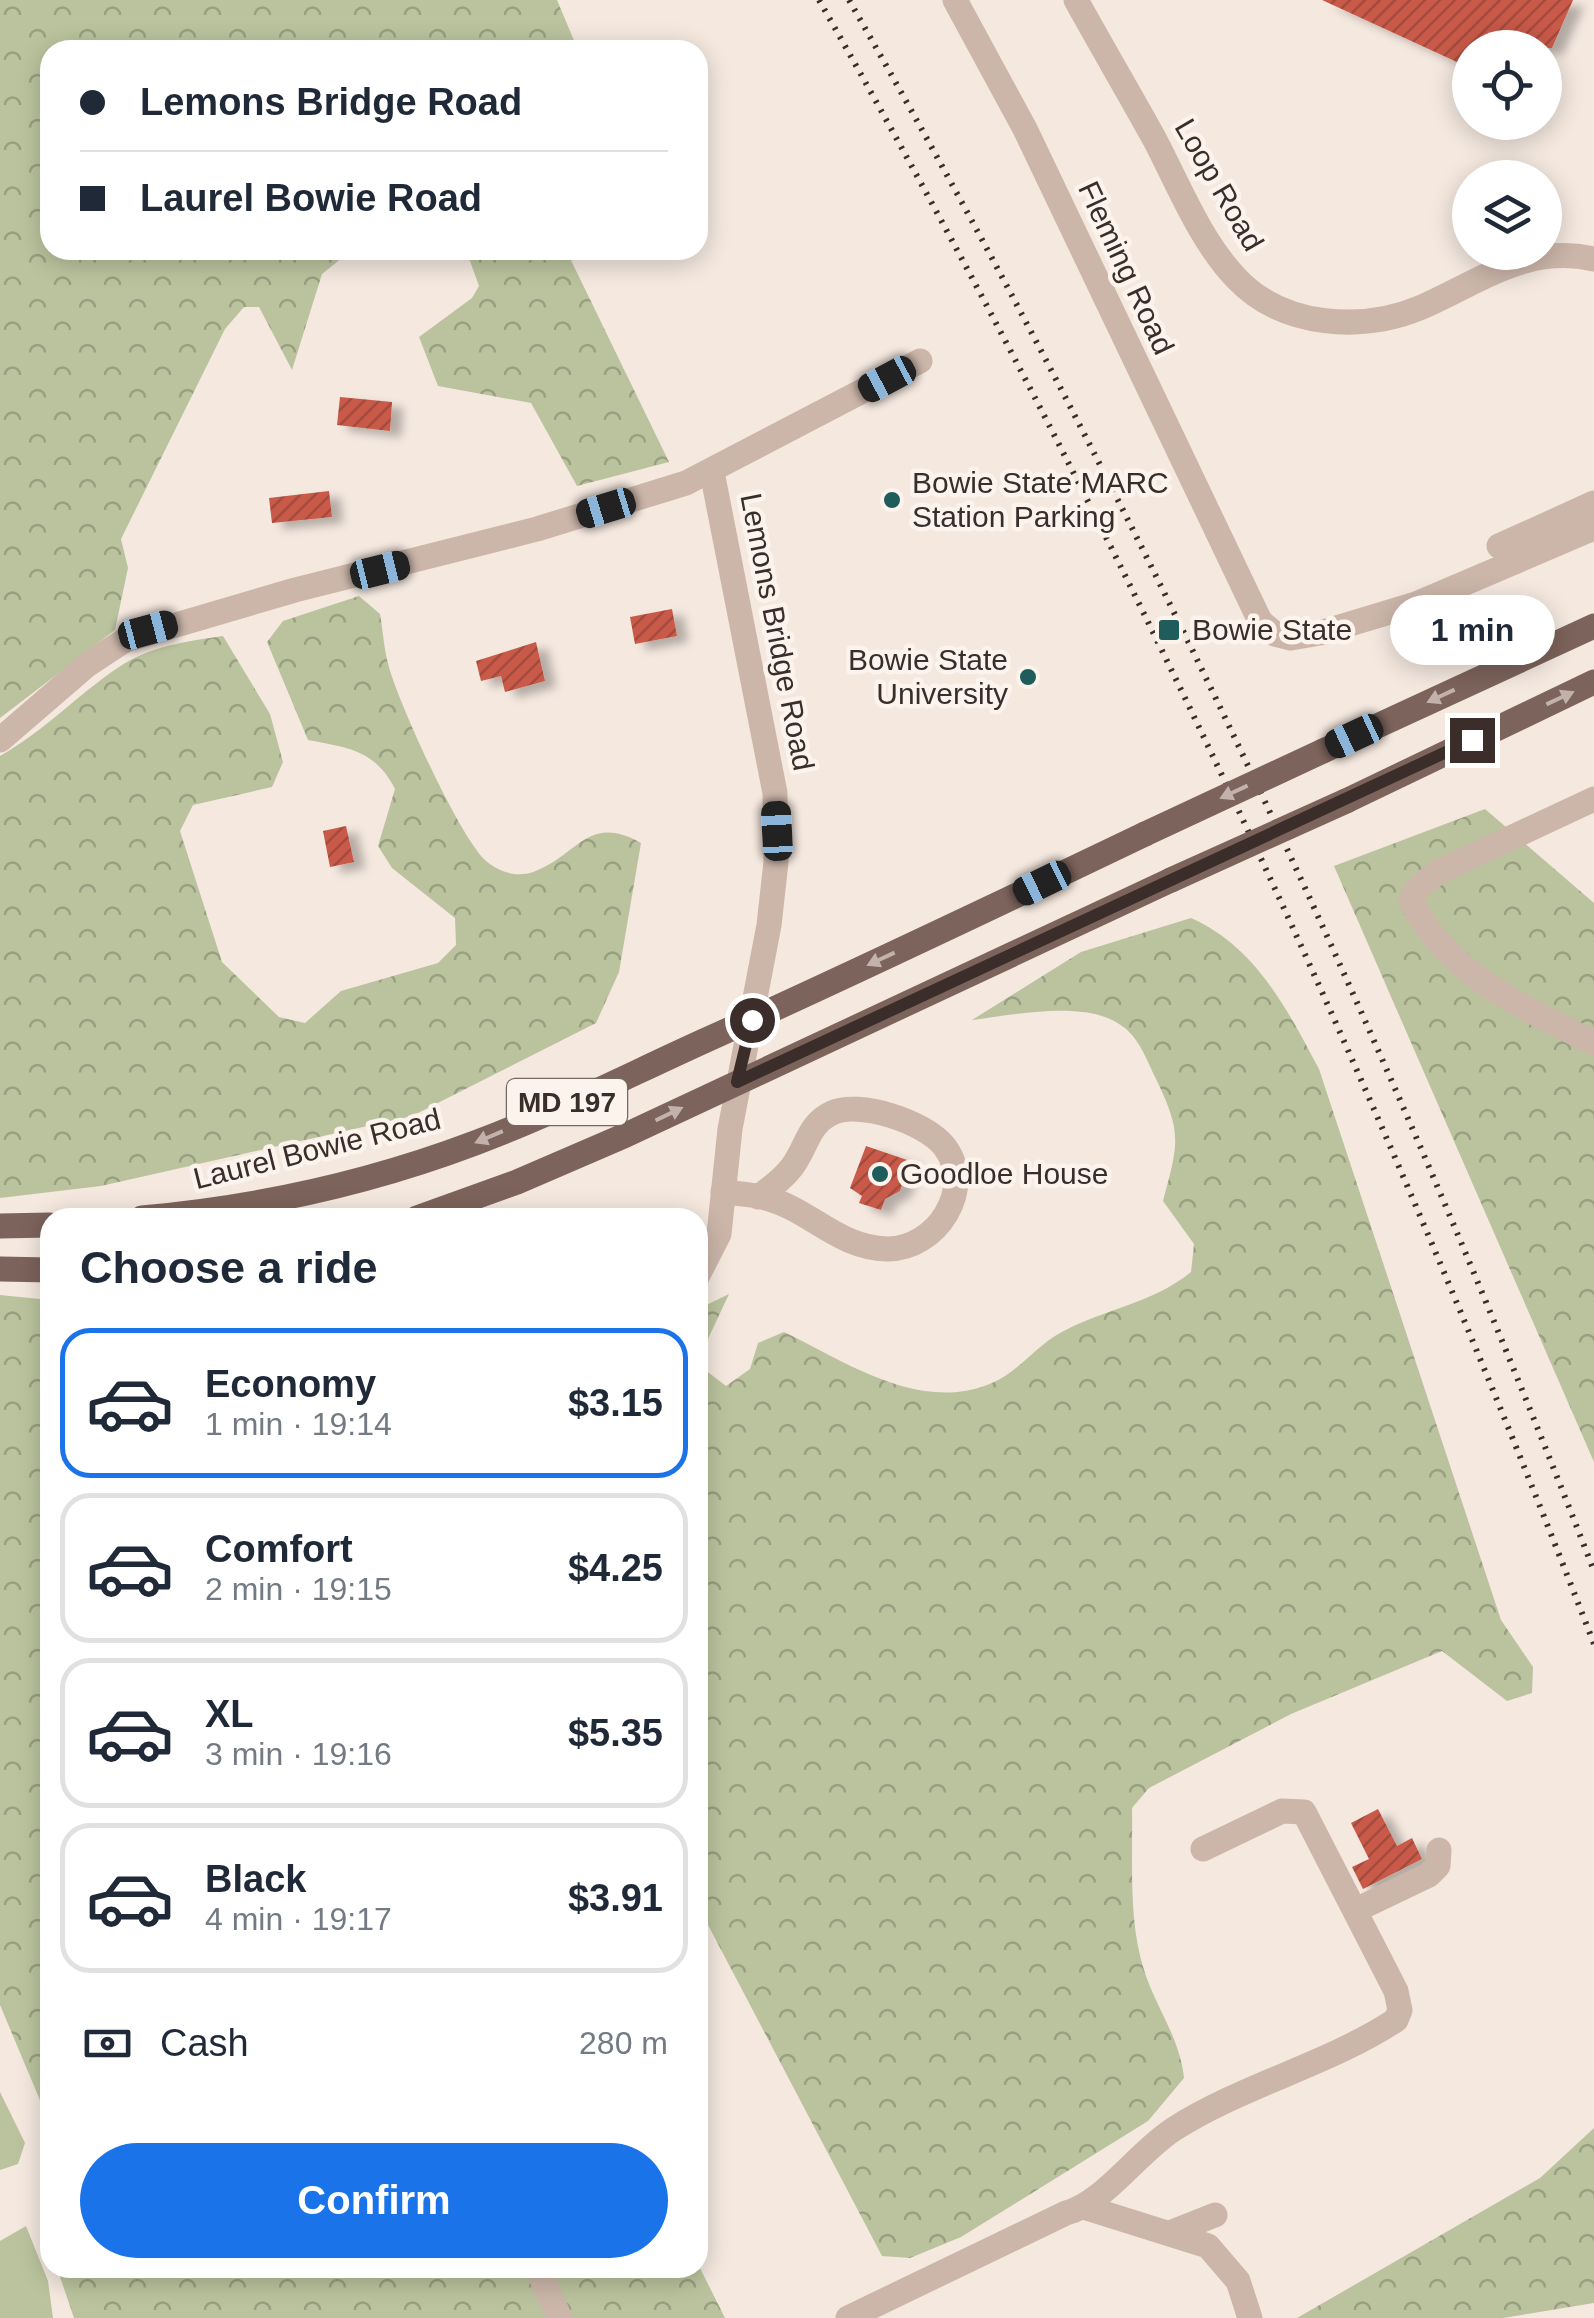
<!DOCTYPE html>
<html lang="en">
<head>
<meta charset="utf-8">
<style>
	:root { --surface:#fff; --page:#f6f6f7; --text:#1f2937; --muted:#747a83; --line:#e0e1e3; --accent:#1a73e8 }
	body { margin:0; font-family:Helvetica,sans-serif; background:var(--page); color:var(--text); height:100vh; display:flex; flex-direction:column; font-size:38px; white-space:nowrap }
	* { box-sizing:border-box; margin:0 }
	p { font-size:32px; color:var(--muted) }
	.icon { flex:none; width:55px; height:55px; fill:none; stroke:currentColor; stroke-width:2; stroke-linecap:round; stroke-linejoin:round }
	.map { position:relative; flex:1; overflow:hidden }
	.details { position:absolute; left:40px; top:1208px; width:668px; height:1070px; display:flex; flex-direction:column; background:var(--surface); border-radius:30px; box-shadow:0 5px 25px #0003 }
	.details>* { flex:none }
	.top-card { position:absolute; left:40px; top:40px; width:668px; height:220px; border-radius:30px; box-shadow:0 5px 25px #0003; display:grid; align-content:center; height:220px; padding:0 40px; background:var(--surface) }
	.controls { position:absolute; left:1452px; top:30px; display:grid; gap:20px }
	.controls a { display:grid; place-items:center; width:110px; height:110px; border-radius:50%; background:var(--surface); box-shadow:0 5px 25px #0003; font-size:50px }
	.end { position:absolute; width:45px; height:45px; margin:-22px; border:12px solid #3a2d2a; background:#fff; box-shadow:0 0 0 5px #fff }
	.from { border-radius:50% }
	.bubble { position:absolute; height:70px; border-radius:35px; background:var(--surface); box-shadow:0 5px 25px #0003; font-size:32px; font-weight:700; line-height:70px; text-align:center }
	.car { position:absolute; width:30px; height:60px; margin:-30px -15px; border-radius:12px; box-shadow:0 0 8px 2px #0007; background:linear-gradient(#222 24%,#8ab4d8 0 40%,#222 0 76%,#8ab4d8 0 86%,#222 0) }
	.top-card b { display:flex; align-items:center; gap:35px; height:95px; font-size:38px }
	.top-card b+b { border-top:2px solid var(--line) }
	.top-card i { width:25px; height:25px; background:var(--text) }
	ul { padding:0; list-style:none }
	li { display:flex; align-items:center; gap:30px; height:150px; margin:0 20px 15px; padding:0 20px; border:5px solid var(--line); border-radius:30px }
	li div { flex:1 }
	li b { display:block; font-size:38px }
	li em { font-style:normal; font-weight:700 }
	li.selected { border-color:var(--accent) }
	li>.icon { width:90px; height:90px; stroke-width:1.5 }
	h2 { padding:0 40px; font-size:45px; line-height:120px }
	.pay { display:flex; align-items:center; gap:25px; height:110px; padding:0 40px; font-size:38px }
	.pay p { margin-inline-start:auto }
	.action { display:flex; gap:20px; margin-top:auto; padding:20px 40px }
	.action a { flex:1; height:115px; border-radius:60px; background:var(--accent); color:#fff; font-size:40px; font-weight:700; line-height:115px; text-align:center }
	.map>svg:first-child { display:block }
</style>
</head>
<body>
<div class="map">
<svg width="1594" height="2318" viewBox="0 0 1594 2318">
	<defs>
		<pattern id="forest-crowns" width="20" height="18" patternUnits="userSpaceOnUse" patternTransform="scale(2.5)"><rect width="20" height="18" fill="#bbc39e"/><path d="M2 6a3 3 0 1 1 6 0M12 15a3 3 0 1 1 6 0" fill="none" stroke="#999f81"/></pattern>
		<pattern id="building-hatch" width="6" height="6" patternUnits="userSpaceOnUse" patternTransform="scale(2.5)"><rect width="6" height="6" fill="#c95a48"/><path d="M-1 1l2-2M0 6l6-6M5 7l2-2" fill="none" stroke="#a44b3c"/></pattern>
		<filter id="shadow"><feDropShadow dx="11" dy="6" stdDeviation="5" flood-color="#0004"/></filter>
	</defs>
	<rect width="100%" height="100%" fill="#f4e8df"/>
	<g fill="url(#forest-crowns)">
		<path d="M0 0H557L578 50H50V250H352L322 274 292 370 259 307H244L225 329 121 539 128 568 115 630 0 718Z"/>
		<path d="M453 250H566L669 462 577 486 531 403 438 386 419 337 472 298 479 286 470 261Z"/>
		<path d="M359 596 380 614C383 631 384 650 389 667 399 704 458 833 484 859 496 871 516 878 533 872 578 856 587 813 641 843L619 972 596 1023 412 1116 101 1186 0 1198V756C46 730 77 695 119 667 150 646 188 641 223 636L270 714 283 762 272 787 193 805 180 831 222 962 279 1017 305 1023 341 991 438 963 456 945 455 918 392 868 378 846 395 789C375 750 349 748 308 740L267 642 283 621Z"/>
		<path d="M1485 809 1594 903V1462L1334 866Z"/>
		<path d="M1191 918C1256 947 1287 1009 1319 1069L1501 1620 1533 1667 1532 1693 1507 1701 1442 1651 1291 1714 1149 1788 1132 1808C1133 1861 1128 1919 1144 1970 1156 2008 1180 2038 1184 2078L1148 2121 961 2237 910 2258 882 2256 698 1906V1309L729 1294 707 1341 704 1369 726 1386 750 1369 758 1343 784 1332C846 1362 921 1414 992 1383 1017 1373 1036 1346 1060 1333 1103 1309 1152 1304 1191 1272L1194 1244 1163 1201C1179 1142 1182 1132 1155 1077 1146 1058 1139 1038 1122 1026 1087 999 1013 1015 972 1020L1081 952Z"/>
		<path d="M0 1295 50 1300V2124L0 2005Z"/>
		<path d="M1594 2128V2303L1503 2318H1297L1540 2178Z"/>
		<path d="M698 2264 725 2318H74L57 2268H698Z"/>
	</g>
	<g fill="#bbc39e">
		<path d="M0 2092 25 2143 18 2164 0 2170Z"/>
		<path d="M26 2226 48 2281 53 2318H0V2241Z"/>
	</g>
	<g fill="url(#building-hatch)" filter="url(#shadow)">
		<path d="M1322 0H1573L1552 48H1470V68Z"/>
		<path d="M340 397 392 402 390 431 337 425Z"/>
		<path d="M329 491 332 517 272 523 269 498Z"/>
		<path d="M672 609 677 636 635 644 630 617Z"/>
		<path d="M536 642 545 681 505 692 501 676 481 681 476 661Z"/>
		<path d="M346 826 354 862 330 867 323 831Z"/>
		<path d="M866 1146 910 1161 900 1191 885 1199 881 1210 859 1203 862 1196 850 1188Z"/>
		<path d="M1378 1809 1397 1846 1412 1838 1422 1859 1363 1889 1352 1867 1369 1859 1351 1823Z"/>
	</g>
	<g fill="none" stroke-linecap="round" stroke-linejoin="round">
		<g stroke="#ccb6aa" stroke-width="25">
			<path d="M955 0 1025 129 1260 621 1275 634 1291 638 1320 633 1416 604 1594 528"/>
			<path d="M1076 0C1102 47 1129 93 1155 140 1179 186 1200 240 1236 278 1283 328 1363 332 1422 307 1481 281 1527 244 1594 259"/>
			<path d="M1499 546 1594 503"/>
			<path d="M0 740 87 665 125 640 295 590 537 529 686 483 920 361"/>
			<path d="M1594 799 1438 872 1417 889 1411 900C1445 973 1526 1009 1594 1043"/>
			<path d="M723 1192C738 1194 754 1194 769 1199 811 1211 839 1248 887 1249 936 1250 977 1188 944 1146 925 1122 859 1100 832 1113 808 1124 807 1147 792 1167 783 1179 771 1188 758 1197"/>
			<path d="M698 1275 719 1234 730 1129 769 925 776 862 775 793 712 472"/>
			<path d="M1356 1910 1429 1875 1438 1866 1439 1850"/>
			<path d="M1087 2208 1208 2246 1238 2281 1250 2318"/>
			<path d="M1172 2232 1215 2215"/>
			<path d="M537 2268 560 2318"/>
			<path d="M848 2318 1066 2213C1104 2203 1138 2152 1174 2129 1243 2085 1327 2065 1396 2020L1400 2010 1396 1991 1304 1812 1282 1811 1203 1849"/>
		</g>
		<g stroke="#7c635b" stroke-width="25">
			<path d="M1323 751 1594 626"/>
			<path d="M1346 801 1594 682"/>
			<path d="M142 1218C255 1208 369 1183 475 1143 553 1114 629 1075 704 1041 852 974 999 904 1145 834"/>
			<path d="M417 1218 517 1182 626 1135 1171 880"/>
			<path d="M0 1226 50 1225"/>
			<path d="M0 1269 50 1270"/>
		</g>
		<g stroke="#3a2d2a" stroke-width="6" stroke-dasharray="2.5 8" stroke-linecap="butt">
			<path d="M819 0C1121 531 1374 1075 1594 1644"/>
			<path d="M849 0C1137 504 1384 1030 1594 1571"/>
		</g>
		<g stroke="#7c635b" stroke-width="25">
			<path d="M1145 834 1323 751"/>
			<path d="M1171 880 1346 801"/>
		</g>
	</g>
	<defs><path id="oneway-solid" d="M-6-.8H1V-3.2L6.5 0L1 3.2V.8H-6Z" transform="scale(2.5)"/></defs>
	<g fill="#c2b2ab">
		<use href="#oneway-solid" transform="translate(1441 696) rotate(155)"/>
		<use href="#oneway-solid" transform="translate(1560 698) rotate(-25)"/>
		<use href="#oneway-solid" transform="translate(1234 792) rotate(155)"/>
		<use href="#oneway-solid" transform="translate(881 959) rotate(155)"/>
		<use href="#oneway-solid" transform="translate(669 1114) rotate(-26)"/>
		<use href="#oneway-solid" transform="translate(489 1137) rotate(157)"/>
	</g>
	<g fill="none" stroke-linecap="round" stroke-linejoin="round">
		<path stroke="#3a2d2a" stroke-width="12" d="M752 1020 737 1082 1472 740"/>
	</g>
	<g fill="#1e5d5b" stroke="#fbf3ec" stroke-width="4">
		<circle cx="892" cy="500" r="10"/>
		<rect x="1157" y="618" width="24" height="24" rx="5"/>
		<circle cx="1028" cy="677" r="10"/>
		<circle cx="880" cy="1174" r="10"/>
	</g>
	<g text-anchor="middle" stroke-width="9" stroke-linejoin="round" paint-order="stroke">
		<rect fill="#fbf3ec" stroke="#746864" stroke-width="2.5" x="507" y="1079" width="120" height="46" rx="8"/>
		<g font-size="28" font-weight="bold" fill="#3a2d2a">
			<text x="567" y="1112">MD 197</text>
		</g>
		<g font-size="30" fill="#3a2d2a" stroke="#fbf3ec">
			<text transform="translate(1219 185) rotate(60)" y="10">Loop Road</text>
			<text transform="translate(1126 268) rotate(65)" y="10">Fleming Road</text>
			<text transform="translate(777 632) rotate(79)" y="10">Lemons Bridge Road</text>
			<text transform="translate(317 1149) rotate(-14)" y="10">Laurel Bowie Road</text>
		</g>
		<g font-size="30" fill="#3a2d2a" stroke="#fbf3ec" text-anchor="start">
			<text x="912" y="493">Bowie State MARC<tspan x="912" dy="34">Station Parking</tspan></text>
			<text x="1192" y="640">Bowie State</text>
			<text x="1008" y="670" text-anchor="end">Bowie State<tspan x="1008" dy="34">University</tspan></text>
			<text x="900" y="1184">Goodloe House</text>
		</g>
	</g>
</svg>
<div class="controls">
<a><svg class="icon" aria-label="locate" viewBox="0 0 24 24"><circle cx="12" cy="12" r="6"/><path d="M12 2v4M12 18v4M2 12h4M18 12h4"/></svg></a>
<a><svg class="icon" aria-label="layers" viewBox="0 0 24 24"><path d="M12 4l9 5-9 5-9-5zM3 14l9 5 9-5"/></svg></a>
</div>
<i class="end from" style="left:752px;top:1020px"></i>
<i class="end" style="left:1472px;top:740px"></i>
<div class="bubble" style="left:1390px;top:595px;width:165px">1 min</div>
<i class="car" style="left:887px;top:379px;rotate:242deg"></i>
<i class="car" style="left:606px;top:508px;rotate:253deg"></i>
<i class="car" style="left:380px;top:570px;rotate:76deg"></i>
<i class="car" style="left:148px;top:630px;rotate:75deg"></i>
<i class="car" style="left:1354px;top:736px;rotate:245deg"></i>
<i class="car" style="left:777px;top:831px;rotate:357deg"></i>
<i class="car" style="left:1042px;top:883px;rotate:244deg"></i>
<div class="top-card">
<b><i class="from"></i>Lemons Bridge Road</b>
<b><i></i>Laurel Bowie Road</b>
</div>
<section class="details">
<h2>Choose a ride</h2>
<ul>
<li class="selected"><svg class="icon" aria-label="car" viewBox="0 0 24 24"><path d="M5 17H2v-5l4-1 3-4h7l3 4 3 1v5h-3M9 17h6M6 11h13"/><circle cx="7" cy="17" r="2"/><circle cx="17" cy="17" r="2"/></svg><div><b>Economy</b><p>1 min · 19:14</p></div><em>$3.15</em></li>
<li><svg class="icon" aria-label="car" viewBox="0 0 24 24"><path d="M5 17H2v-5l4-1 3-4h7l3 4 3 1v5h-3M9 17h6M6 11h13"/><circle cx="7" cy="17" r="2"/><circle cx="17" cy="17" r="2"/></svg><div><b>Comfort</b><p>2 min · 19:15</p></div><em>$4.25</em></li>
<li><svg class="icon" aria-label="car" viewBox="0 0 24 24"><path d="M5 17H2v-5l4-1 3-4h7l3 4 3 1v5h-3M9 17h6M6 11h13"/><circle cx="7" cy="17" r="2"/><circle cx="17" cy="17" r="2"/></svg><div><b>XL</b><p>3 min · 19:16</p></div><em>$5.35</em></li>
<li><svg class="icon" aria-label="car" viewBox="0 0 24 24"><path d="M5 17H2v-5l4-1 3-4h7l3 4 3 1v5h-3M9 17h6M6 11h13"/><circle cx="7" cy="17" r="2"/><circle cx="17" cy="17" r="2"/></svg><div><b>Black</b><p>4 min · 19:17</p></div><em>$3.91</em></li>
</ul>
<div class="pay"><svg class="icon" aria-label="cash" viewBox="0 0 24 24"><path d="M3 7h18v10H3z"/><circle cx="12" cy="12" r="2"/></svg>Cash<p>280 m</p></div>
<div class="action"><a>Confirm</a></div>
</section>
</div>
</body>
</html>
